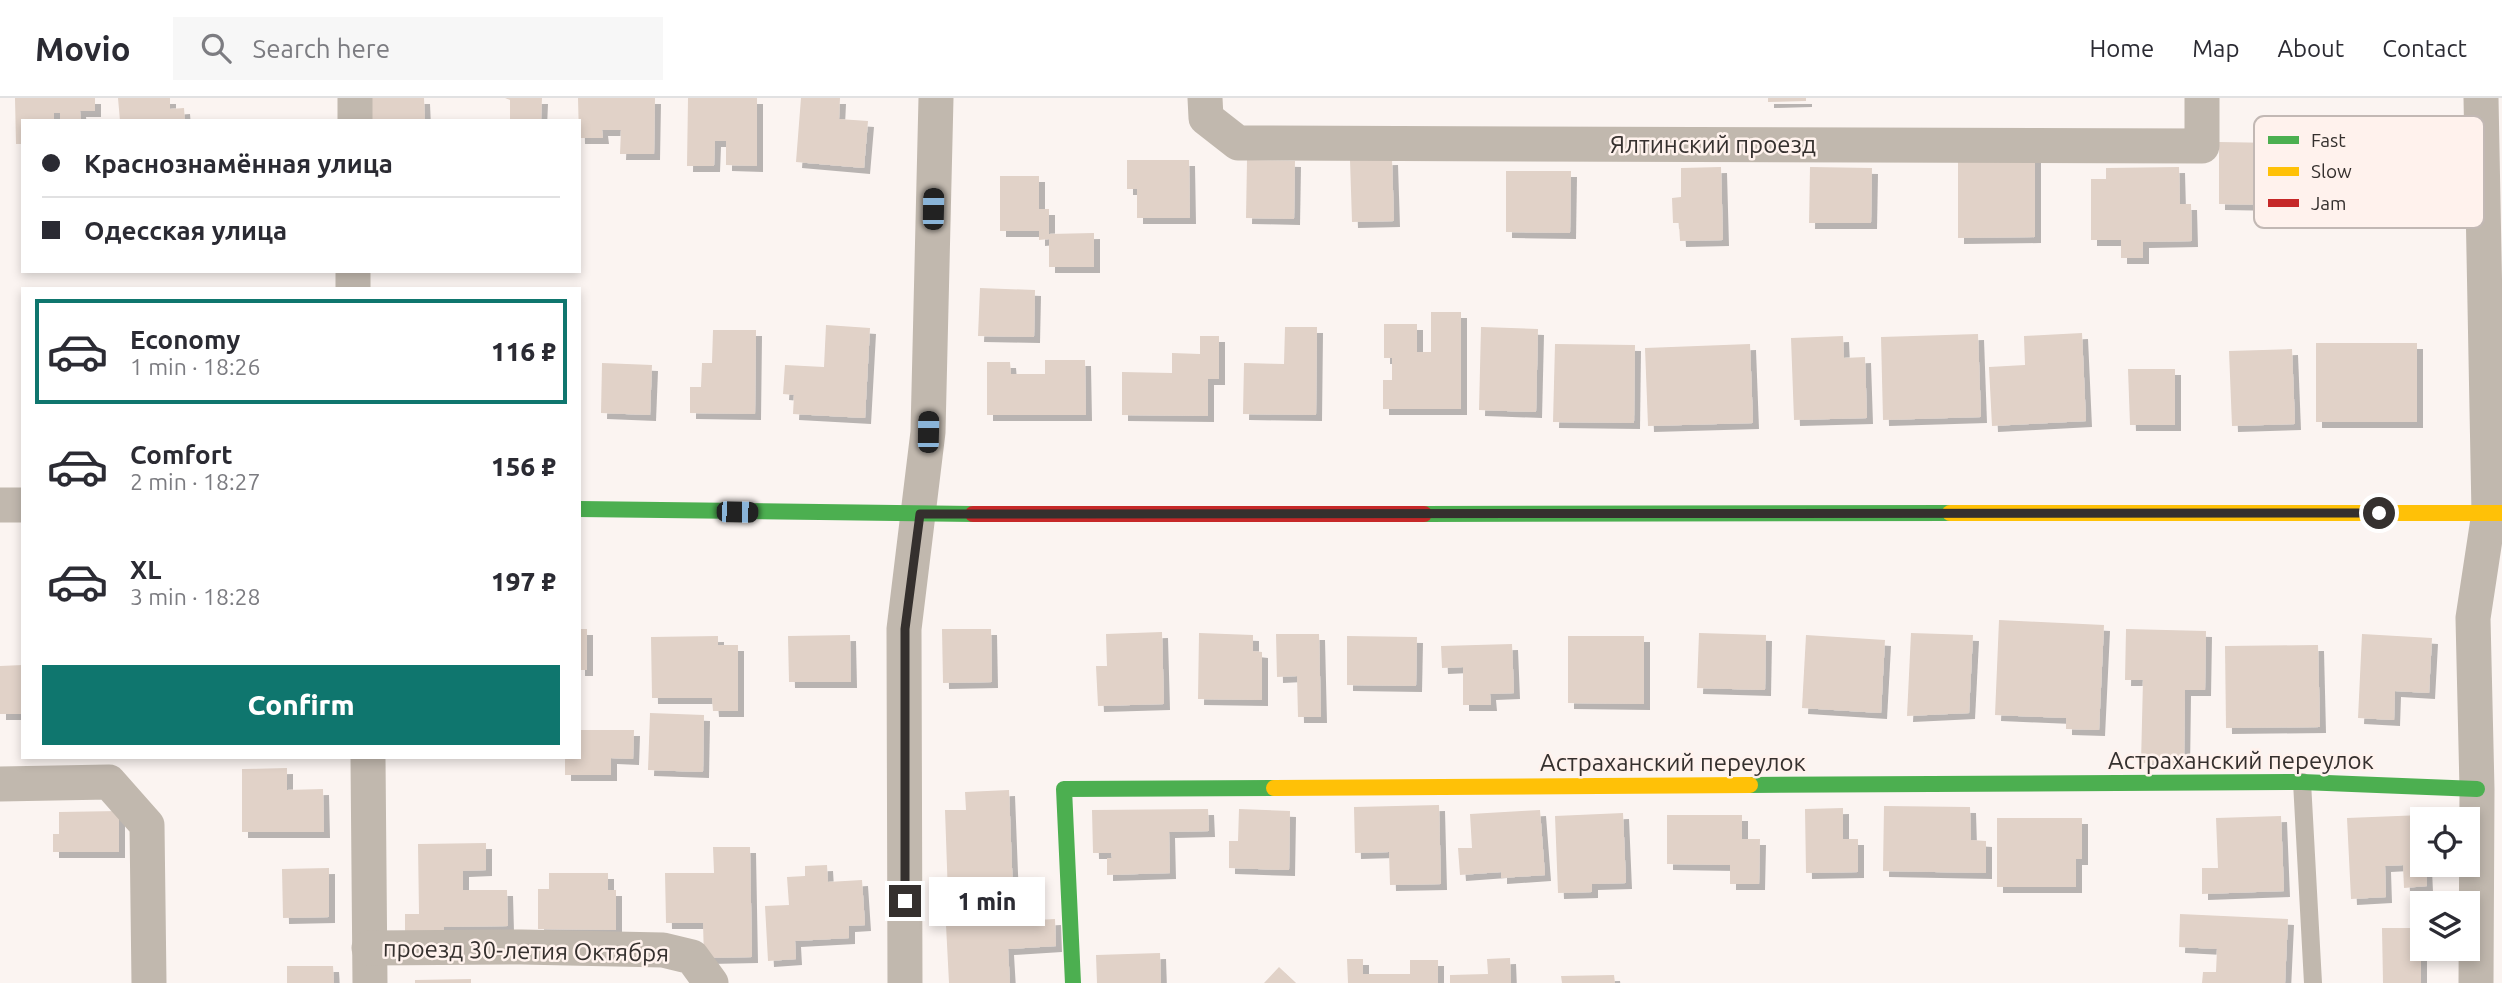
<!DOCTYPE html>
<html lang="en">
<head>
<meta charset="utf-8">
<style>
	:root { --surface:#fff; --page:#f7f7f7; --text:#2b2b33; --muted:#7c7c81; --line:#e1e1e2; --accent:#0f766e }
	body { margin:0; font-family:Ubuntu,sans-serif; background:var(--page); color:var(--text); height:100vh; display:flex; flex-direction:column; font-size:26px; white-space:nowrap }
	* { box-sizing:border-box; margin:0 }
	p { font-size:23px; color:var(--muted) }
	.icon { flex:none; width:38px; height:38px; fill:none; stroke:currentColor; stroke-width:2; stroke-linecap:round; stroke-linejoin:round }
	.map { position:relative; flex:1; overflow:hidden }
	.drawer { position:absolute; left:21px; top:189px; width:560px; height:472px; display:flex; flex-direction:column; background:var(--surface); border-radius:0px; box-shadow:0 4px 10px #0003 }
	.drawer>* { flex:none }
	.banner { position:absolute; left:21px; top:21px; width:560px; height:154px; border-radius:0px; box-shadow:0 4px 10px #0003; display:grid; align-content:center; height:154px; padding:0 21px; background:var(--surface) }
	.tools { position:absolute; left:2410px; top:709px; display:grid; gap:14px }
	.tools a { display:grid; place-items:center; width:70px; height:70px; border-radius:0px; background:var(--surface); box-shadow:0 4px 10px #0003; font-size:35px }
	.end { position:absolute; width:32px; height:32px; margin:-16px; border:9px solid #35302e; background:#fff; box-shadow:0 0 0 4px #fff }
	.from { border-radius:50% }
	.bubble { position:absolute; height:49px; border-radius:0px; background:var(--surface); box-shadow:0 4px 10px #0003; font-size:23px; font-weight:800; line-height:49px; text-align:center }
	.car { position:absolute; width:21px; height:42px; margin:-21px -10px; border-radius:9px; box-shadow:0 0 5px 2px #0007; background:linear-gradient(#222 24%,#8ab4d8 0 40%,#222 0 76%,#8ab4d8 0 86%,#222 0) }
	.banner b { display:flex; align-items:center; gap:24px; height:66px; font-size:26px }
	.banner b+b { border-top:2px solid var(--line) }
	.banner i { width:18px; height:18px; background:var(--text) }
	ul { padding:12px 0 0; list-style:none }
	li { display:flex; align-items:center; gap:21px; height:105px; margin:0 14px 10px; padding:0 7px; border:4px solid transparent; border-radius:0px }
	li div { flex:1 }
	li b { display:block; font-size:26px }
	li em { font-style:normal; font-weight:800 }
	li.on { border-color:var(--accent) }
	li>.icon { width:63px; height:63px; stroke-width:1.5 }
	.cta { display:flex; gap:14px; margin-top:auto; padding:14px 21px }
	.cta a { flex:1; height:80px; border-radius:0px; background:var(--accent); color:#fff; font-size:28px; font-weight:800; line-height:80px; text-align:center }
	header { display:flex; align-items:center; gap:42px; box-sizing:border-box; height:98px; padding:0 35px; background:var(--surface); border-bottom:2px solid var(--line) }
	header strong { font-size:33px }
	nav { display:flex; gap:38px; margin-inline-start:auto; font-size:24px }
	.search { width:490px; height:63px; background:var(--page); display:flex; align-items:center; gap:18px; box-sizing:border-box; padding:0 24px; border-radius:0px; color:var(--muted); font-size:26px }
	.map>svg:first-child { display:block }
</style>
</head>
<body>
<header>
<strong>Movio</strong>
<div class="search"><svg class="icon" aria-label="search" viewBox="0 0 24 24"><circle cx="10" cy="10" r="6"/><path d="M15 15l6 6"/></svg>Search here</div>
<nav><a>Home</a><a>Map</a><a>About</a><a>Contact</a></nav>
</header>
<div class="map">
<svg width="2502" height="885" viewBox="0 0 2502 885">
	<defs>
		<filter id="shadow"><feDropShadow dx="6" dy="6" stdDeviation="0" flood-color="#0004"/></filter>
	</defs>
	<rect width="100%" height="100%" fill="#fbf4f1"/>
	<g fill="#e1d2c8" filter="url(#shadow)">
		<path d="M15 0H95V13H80L81 23H60V15H54V23H23V46H16Z"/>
		<path d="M118 0H170V11L184 10 185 23H120Z"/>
		<path d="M368 0H424L425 23H369Z"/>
		<path d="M505 0H542L541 23H510V2Z"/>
		<path d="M578 0H655L654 56H620L621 32H602L603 40H579Z"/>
		<path d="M688 0H757V68L726 67V43H715L714 68H687Z"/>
		<path d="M801 0H840L839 21 868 23 864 70 796 64Z"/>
		<path d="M1768 0H1806V3L1768 4Z"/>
		<path d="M2219 44 2277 45 2276 107 2219 106Z"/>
		<path d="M1958 58H2035V139L1958 140Z"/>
		<path d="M1392 61 1394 123 1352 124 1350 62Z"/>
		<path d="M1127 62H1189L1190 120H1137V91H1127Z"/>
		<path d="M1247 62 1295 63 1294 121 1246 120Z"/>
		<path d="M1721 69 1723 142 1680 143 1679 125H1673L1672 100 1681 99V70Z"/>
		<path d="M1810 69 1872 70 1871 125H1809Z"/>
		<path d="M2179 69 2180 106H2191L2192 143 2143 144V160H2121V142H2091V81H2106V70Z"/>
		<path d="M1506 73H1571L1570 135 1506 134Z"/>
		<path d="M1000 78H1039V111H1049V136L1094 135V169H1049V141L1039 142V133H1000Z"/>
		<path d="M980 190 1035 192 1034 239 978 238Z"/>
		<path d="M1431 214H1461V311H1383V282H1392V260H1384V226H1417V254H1431Z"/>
		<path d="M826 227 870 230 865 320 793 316 794 297 783 296 785 267 824 269Z"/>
		<path d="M1285 229H1317L1316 317 1243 316 1244 265 1284 266Z"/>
		<path d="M1481 229 1538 231 1536 314 1479 312Z"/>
		<path d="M713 232H756L755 316 690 315V289H701L702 265H712Z"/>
		<path d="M2082 235 2086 323 1992 328 1989 269 2025 267 2024 238Z"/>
		<path d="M1978 236 1981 319 1883 322 1881 239Z"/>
		<path d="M1200 238H1219V281H1208V318L1122 317V274L1172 275V255L1200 256Z"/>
		<path d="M1843 238 1844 260 1865 259 1867 320 1794 322 1791 240Z"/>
		<rect x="2316" y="245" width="101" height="79"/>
		<path d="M1555 246 1635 247 1634 325 1553 324Z"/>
		<path d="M1750 246 1753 325 1648 328 1645 250Z"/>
		<path d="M2292 251 2295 326 2232 328 2229 253Z"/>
		<path d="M1045 262H1085L1086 317H987V264H1010L1011 276H1045Z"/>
		<path d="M602 265 652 267 650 317 601 315Z"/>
		<path d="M2128 271H2175V327H2130Z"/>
		<path d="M1999 522 2104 527 2099 632 2066 631V620L1995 617Z"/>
		<rect x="579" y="531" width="8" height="41"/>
		<path d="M942 531H991L992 584 943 585Z"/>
		<path d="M2126 531 2206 533 2205 592H2185L2184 666 2141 665 2143 582H2125Z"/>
		<path d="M1162 534 1164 606 1098 608 1096 568H1107L1106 536Z"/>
		<path d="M1199 535 1253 537V553L1262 554V602L1198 601Z"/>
		<path d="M1699 535 1766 537 1765 592 1697 590Z"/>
		<path d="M1911 535 1973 537 1969 615 1907 618Z"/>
		<path d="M1276 536H1319L1321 619H1298L1297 578 1277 579Z"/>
		<path d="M2362 536 2432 540 2429 595 2395 593 2394 622 2358 620Z"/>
		<path d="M850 537 851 584H789L788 538Z"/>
		<path d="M1806 537 1885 542 1881 615 1802 610Z"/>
		<path d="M718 538V547H738V613H713L712 600H652L651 539Z"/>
		<path d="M1347 538 1417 539 1416 588 1347 587Z"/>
		<path d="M1568 538H1644V606L1568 605Z"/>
		<path d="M1512 546 1514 595 1490 596 1491 607H1463V569L1442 570 1441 548Z"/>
		<path d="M2318 547 2320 629 2226 630 2225 548Z"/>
		<path d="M23 567V616H0V568Z"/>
		<path d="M650 615 704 617 703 674 648 672Z"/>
		<path d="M579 632H634L633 661 611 660V677H565V660H579Z"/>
		<path d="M287 670V692L323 691 324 734H242V671Z"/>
		<path d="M1009 692 1013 795 948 798 945 712H966L965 694Z"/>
		<path d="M1439 707 1441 786 1390 787 1389 754 1355 755 1354 709Z"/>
		<path d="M1884 708 1970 709 1971 742 1986 743V775L1883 773Z"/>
		<path d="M1843 710V741H1858V774L1806 775 1805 711Z"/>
		<path d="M1208 711 1209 733 1169 734 1170 775 1107 777V760H1112L1111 755H1093L1092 712Z"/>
		<path d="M1239 711 1290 713 1289 772 1229 770V743H1238Z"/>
		<path d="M1540 712 1545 777 1501 780V774L1460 777 1458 750H1472L1470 716Z"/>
		<path d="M119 713V754H53V736H59V714Z"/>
		<path d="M1623 715 1626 785 1592 786V794L1558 795 1555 718Z"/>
		<path d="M1667 717H1742V741H1760L1759 786H1730V767L1667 766Z"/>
		<path d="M2423 717 2422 766H2426L2427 788 2404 790 2403 767 2385 768 2386 799 2351 801 2347 720Z"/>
		<path d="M2281 718 2284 793 2202 796V770H2218L2216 720Z"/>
		<path d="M1997 720H2082V761H2076V789H1997Z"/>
		<path d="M486 745V772L463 773V792H507L508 828 444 829V839L405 840V816H419L418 746Z"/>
		<path d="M713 749H750L752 859 704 860 703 825H666L665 775H714Z"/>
		<path d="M827 767 828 784 862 782 865 827 849 828V840L795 843 796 861 768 863 765 808 789 807 787 779 805 778V768Z"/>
		<path d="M329 770V819L283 820 282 771Z"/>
		<path d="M549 775H608V792H616V832L538 831V791H549Z"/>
		<path d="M2180 816 2288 821 2285 885H2202L2203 874H2216L2217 851 2179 849Z"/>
		<path d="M1055 821 1056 848 1008 851 1010 885H949L946 827Z"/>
		<path d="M2382 830H2421V885H2383Z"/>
		<path d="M1160 855 1161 885H1097L1096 857Z"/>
		<path d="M1510 860 1511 885H1450V877L1488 876 1487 861Z"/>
		<path d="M1347 861H1363V876H1410V862H1438V885H1348Z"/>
		<path d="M287 868H333L334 885H287Z"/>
		<path d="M1279 869 1296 885H1264Z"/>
		<path d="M1614 877 1615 885H1562L1561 878Z"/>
		<path d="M471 881V885H415V882Z"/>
	</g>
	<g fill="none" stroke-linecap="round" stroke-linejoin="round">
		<path stroke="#c1b8ae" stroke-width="18" d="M2302 684 2313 885"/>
		<g stroke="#c1b8ae" stroke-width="35">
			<path d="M1205 0 1206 20 1238 45 2202 48V0"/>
			<path d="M355 23V0"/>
			<path d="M353 191V173"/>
			<path d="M0 407H23"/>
			<path d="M368 660 370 885"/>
			<path d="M0 686 109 684 147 727 149 885"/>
			<path d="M369 850 521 849 663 852 692 859 711 885"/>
			<path d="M905 885 904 531 928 334 936 0"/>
			<path d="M2476 885 2477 691 2473 520 2489 415 2481 0"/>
		</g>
		<g stroke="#4caf50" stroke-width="16">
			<path d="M579 411 973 416"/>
			<path d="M1424 416 1950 415"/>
			<path d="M1750 687 2302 684 2477 691"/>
			<path d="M1073 885 1064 691 1274 690"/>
		</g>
		<g stroke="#ffc107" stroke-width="16">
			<path d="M1950 415H2502"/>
			<path d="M1274 690 1750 687"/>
		</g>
		<path stroke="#c62828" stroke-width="16" d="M973 416H1424"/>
	</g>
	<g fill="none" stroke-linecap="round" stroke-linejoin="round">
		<path stroke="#35302e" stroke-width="9" d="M905 803V531L920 416 2379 415"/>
	</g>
	<g text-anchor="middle" stroke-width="5" stroke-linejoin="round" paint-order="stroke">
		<g font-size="24" fill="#35302e" stroke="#fff2ed">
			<text x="1713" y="55">Ялтинский проезд</text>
			<text x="2241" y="671">Астраханский переулок</text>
			<text x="1673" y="673">Астраханский переулок</text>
			<text transform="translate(526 853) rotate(1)" y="8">проезд 30-летия Октября</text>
		</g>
	</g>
	<rect x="2254" y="18" width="230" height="112" rx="10" fill="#fff2ed" stroke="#c2b8b4" stroke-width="2"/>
	<rect x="2268" y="38" width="31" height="8" fill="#4caf50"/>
	<rect x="2268" y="69" width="31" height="9" fill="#ffc107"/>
	<rect x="2268" y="101" width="31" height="8" fill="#c62828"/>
	<g font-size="19" fill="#35302e">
		<text x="2311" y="49">Fast</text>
		<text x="2311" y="80">Slow</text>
		<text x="2311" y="112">Jam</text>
	</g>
</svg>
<div class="tools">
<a><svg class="icon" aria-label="locate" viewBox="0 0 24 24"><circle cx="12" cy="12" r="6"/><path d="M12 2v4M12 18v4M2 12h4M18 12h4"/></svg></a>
<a><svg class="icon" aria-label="layers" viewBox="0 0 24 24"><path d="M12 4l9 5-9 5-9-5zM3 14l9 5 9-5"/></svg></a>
</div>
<i class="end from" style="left:2379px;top:415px"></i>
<i class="end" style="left:905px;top:803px"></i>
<div class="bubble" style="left:929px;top:779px;width:116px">1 min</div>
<i class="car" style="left:933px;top:111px;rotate:1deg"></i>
<i class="car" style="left:928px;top:334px;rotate:1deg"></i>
<i class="car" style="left:737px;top:414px;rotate:91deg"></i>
<div class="banner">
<b><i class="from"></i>Краснознамённая улица</b>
<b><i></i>Одесская улица</b>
</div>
<section class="drawer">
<ul>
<li class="on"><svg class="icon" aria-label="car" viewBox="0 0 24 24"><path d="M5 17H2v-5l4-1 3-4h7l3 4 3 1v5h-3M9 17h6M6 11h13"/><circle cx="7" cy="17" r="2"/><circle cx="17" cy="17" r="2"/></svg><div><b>Economy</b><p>1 min · 18:26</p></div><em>116 ₽</em></li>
<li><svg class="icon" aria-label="car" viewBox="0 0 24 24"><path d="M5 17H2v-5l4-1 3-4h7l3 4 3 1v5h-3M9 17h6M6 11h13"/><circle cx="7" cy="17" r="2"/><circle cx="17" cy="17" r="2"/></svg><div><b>Comfort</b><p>2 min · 18:27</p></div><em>156 ₽</em></li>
<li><svg class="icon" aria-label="car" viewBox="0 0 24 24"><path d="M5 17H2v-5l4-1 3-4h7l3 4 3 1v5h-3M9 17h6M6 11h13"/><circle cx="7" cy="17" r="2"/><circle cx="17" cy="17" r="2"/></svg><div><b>XL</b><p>3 min · 18:28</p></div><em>197 ₽</em></li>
</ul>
<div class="cta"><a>Confirm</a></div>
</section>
</div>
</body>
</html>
